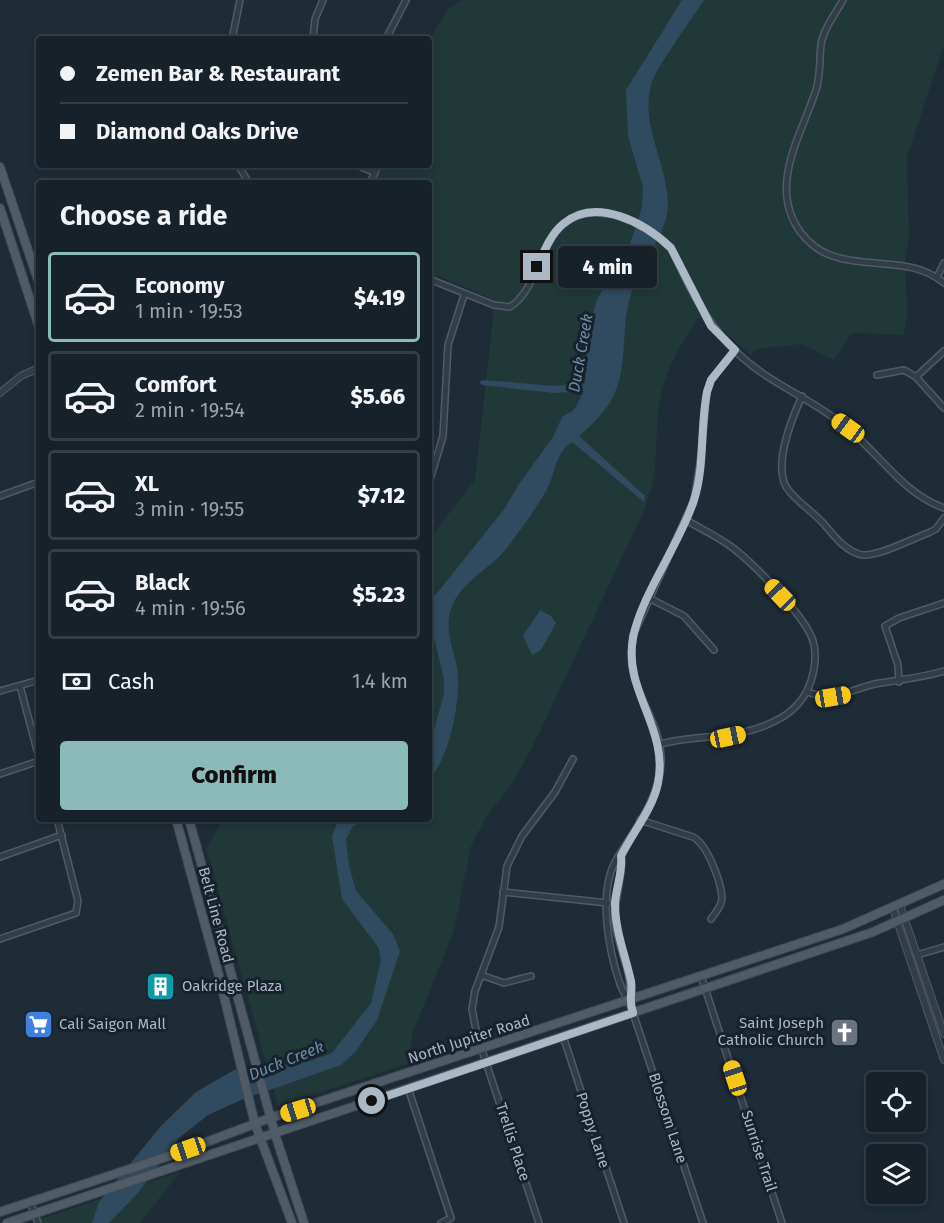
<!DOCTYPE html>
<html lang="en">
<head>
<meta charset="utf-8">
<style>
	:root { --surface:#162129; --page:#1f2931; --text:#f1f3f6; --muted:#9ea3a8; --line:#353e46; --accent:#8bbbb9 }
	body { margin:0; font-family:"Fira Sans",sans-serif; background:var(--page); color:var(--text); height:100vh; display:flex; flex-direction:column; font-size:22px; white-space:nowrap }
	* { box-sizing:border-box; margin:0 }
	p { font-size:20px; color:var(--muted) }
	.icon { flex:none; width:33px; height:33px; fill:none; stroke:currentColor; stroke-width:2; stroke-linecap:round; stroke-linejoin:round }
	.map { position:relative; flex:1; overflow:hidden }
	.details { position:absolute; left:36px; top:180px; width:396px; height:642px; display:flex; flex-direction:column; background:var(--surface); border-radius:6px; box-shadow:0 3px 9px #0003,0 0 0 2px var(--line) }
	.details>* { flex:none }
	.guide { position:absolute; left:36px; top:36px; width:396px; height:132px; border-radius:6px; box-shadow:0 3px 9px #0003,0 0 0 2px var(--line); display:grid; align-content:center; height:132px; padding:0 24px; background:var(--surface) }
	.buttons { position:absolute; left:866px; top:1072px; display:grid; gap:12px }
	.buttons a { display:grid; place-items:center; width:60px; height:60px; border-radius:6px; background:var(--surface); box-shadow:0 3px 9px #0003,0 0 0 2px var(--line); font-size:30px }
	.end { position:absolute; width:27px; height:27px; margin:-14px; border:8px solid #abb8c5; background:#111; box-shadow:0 0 0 3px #111 }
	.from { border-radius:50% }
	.bubble { position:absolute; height:42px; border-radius:6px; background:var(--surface); box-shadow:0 3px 9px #0003,0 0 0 2px var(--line); font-size:20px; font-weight:800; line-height:42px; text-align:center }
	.car { position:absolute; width:18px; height:36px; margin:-18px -9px; border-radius:8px; box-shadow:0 0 4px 2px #0007; background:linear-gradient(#f5c518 24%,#345 0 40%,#f5c518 0 76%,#345 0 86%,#f5c518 0) }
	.guide b { display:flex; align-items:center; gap:21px; height:57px; font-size:22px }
	.guide b+b { border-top:2px solid var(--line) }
	.guide i { width:15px; height:15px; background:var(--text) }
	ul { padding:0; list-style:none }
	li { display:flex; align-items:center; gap:18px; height:90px; margin:0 12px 9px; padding:0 12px; border:3px solid var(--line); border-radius:6px }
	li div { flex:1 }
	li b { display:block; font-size:22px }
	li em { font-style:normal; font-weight:800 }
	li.current { border-color:var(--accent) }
	li>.icon { width:54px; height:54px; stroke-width:1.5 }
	h2 { padding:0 24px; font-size:27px; line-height:72px }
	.pay { display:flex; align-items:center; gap:15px; height:66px; padding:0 24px; font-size:22px }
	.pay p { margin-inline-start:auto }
	.button { display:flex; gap:12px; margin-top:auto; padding:12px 24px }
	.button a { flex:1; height:69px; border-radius:6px; background:var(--accent); color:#111; font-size:24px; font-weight:800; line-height:69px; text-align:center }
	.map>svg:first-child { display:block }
</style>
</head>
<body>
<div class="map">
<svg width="944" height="1223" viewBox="0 0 944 1223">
	<rect width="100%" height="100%" fill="#1e2c37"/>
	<g fill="#203838">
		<path d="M462 0H944V45L907 157 909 236 905 260 907 313 904 335 852 333 834 360 802 344 757 349 751 355 721 329 698 318C684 340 669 363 662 389 656 415 657 442 655 468 654 484 648 498 643 513L532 748 513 782 485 819 471 846 454 931 413 1032 408 1064 278 1106 206 848 224 819H429V539L475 480 495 300 439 276 429 288V183H372L379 165H429V41L448 9Z"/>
		<path d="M180 1172 140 1223H41L40 1219Z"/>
	</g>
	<g fill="#304a5f">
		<path d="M682 0H704C692 19 656 67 651 85 640 127 668 164 668 205 667 234 642 261 633 288 619 324 630 365 612 399 604 413 591 426 579 436L645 496 644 502 572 442C556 453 556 468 549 485 540 504 519 532 506 549 489 570 460 582 451 609 444 628 453 648 457 667 462 696 450 759 429 779V748L444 694V679L429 618V603L505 508 519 484 553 437 562 417 574 410 584 391 554 393 482 385 479 382 483 380 554 386 585 383 588 332 597 299 630 244 642 207 643 187 628 136 626 90Z"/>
		<path d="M540 610 551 616 556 623 541 650 532 655 523 636Z"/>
		<path d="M339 819H369L353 826 346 839 349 866 356 891 393 934 400 951 377 1020 356 1051 341 1065 241 1100 208 1115 179 1138 137 1194 109 1223H92L99 1202 160 1127 196 1092 234 1070 307 1062 332 1053 371 1003 381 960 378 947 342 899 332 836Z"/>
	</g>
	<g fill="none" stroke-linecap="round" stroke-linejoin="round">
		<defs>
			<g id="minor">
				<path d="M843 0C835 14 823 30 821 45 819 62 821 73 816 90 801 136 767 187 801 233 809 243 819 251 830 255 867 269 912 256 944 283"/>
				<path d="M232 39 240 0"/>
				<path d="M313 39 315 19 323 0"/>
				<path d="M386 39 406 0"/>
				<path d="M238 165 249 183"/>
				<path d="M357 165 375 173"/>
				<path d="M370 183 378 165"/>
				<path d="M937 277 944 263"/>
				<path d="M429 279 494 305 510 307C533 292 537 260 552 237 581 192 641 218 671 248 696 301 714 341 765 375 792 393 821 406 846 427 880 454 902 493 944 508"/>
				<path d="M877 375 904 370 916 377 944 408"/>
				<path d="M916 377 944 351"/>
				<path d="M802 396C792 418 770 471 790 492 800 504 813 512 824 524 833 535 847 553 863 555 879 556 912 539 928 533L936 529 944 518"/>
				<path d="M429 483 443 436 448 345 464 295"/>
				<path d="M0 496 39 482"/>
				<path d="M649 598 684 616 714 650"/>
				<path d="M899 682 898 665 885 626 899 618 944 603"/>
				<path d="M20 686 39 758"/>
				<path d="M0 691 39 680"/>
				<path d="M807 692C839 703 850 688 880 683 903 679 921 678 944 671"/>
				<path d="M660 744C700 733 737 741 775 721 792 713 805 699 811 681 815 668 817 654 813 641 806 617 754 564 733 548 719 537 701 529 686 520"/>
				<path d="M0 774 39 761"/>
				<path d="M640 820 693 837C707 844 721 881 722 898 722 906 715 913 711 919"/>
				<path d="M621 856C624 876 613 900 615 922 618 949 634 974 629 1000"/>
				<path d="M0 857 62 835"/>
				<path d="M503 892 608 903"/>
				<path d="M0 939 76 913 78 901 57 819"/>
				<path d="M917 955 944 947"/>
				<path d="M481 975 504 983 531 976"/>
				<path d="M701 976 782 1223"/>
				<path d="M563 1036 624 1223"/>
				<path d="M408 1088 451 1218 441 1223"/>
				<path d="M30 1202 38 1223"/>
				<path d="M539 1223 477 1035 472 1009 475 991 499 927 507 866 522 836 555 792 573 759"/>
				<path d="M703 1223 633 1013C630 1003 624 994 620 984 609 952 598 894 615 862 634 830 661 798 661 759 661 727 639 702 633 672 630 660 632 648 633 635L694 500 700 464 707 391 711 380 735 350"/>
			</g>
			<g id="tertiary">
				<path d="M0 393 21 376 39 368"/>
				<path d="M900 905 944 1034"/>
				<path d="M893 909 944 1060"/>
			</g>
			<g id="primary">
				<path d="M0 167 39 283"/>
				<path d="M0 208 39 327"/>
				<path d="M176 819 219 976 255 1124 292 1223"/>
				<path d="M189 819 275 1134 304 1223"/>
				<path d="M0 1212 172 1155 270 1118 843 929 944 884"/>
				<path d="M7 1223 873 932 944 900"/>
			</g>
		</defs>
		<use href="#minor" stroke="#4f5b66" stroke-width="8"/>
		<use href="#tertiary" stroke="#4f5b66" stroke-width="8"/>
		<use href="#primary" stroke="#3e4954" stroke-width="10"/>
		<use href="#minor" stroke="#323d47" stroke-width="5"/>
		<use href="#tertiary" stroke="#323d47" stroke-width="6"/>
		<use href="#primary" stroke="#4f5c68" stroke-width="8"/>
	</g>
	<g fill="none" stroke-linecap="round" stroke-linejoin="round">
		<path stroke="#abb8c5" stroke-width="8" d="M372 1101 633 1013C628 997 633 994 631 981 625 954 615 931 615 903 616 887 623 872 621 856 632 833 653 809 658 783 669 728 623 691 633 638 641 595 680 544 694 500 705 466 700 427 707 392L711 380 735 350 711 326 671 248C645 223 596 196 563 224 550 235 544 252 537 267"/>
	</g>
	<defs>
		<symbol id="building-square" viewBox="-11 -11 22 22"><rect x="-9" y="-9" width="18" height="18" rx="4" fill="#0f9aa8" stroke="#17222c"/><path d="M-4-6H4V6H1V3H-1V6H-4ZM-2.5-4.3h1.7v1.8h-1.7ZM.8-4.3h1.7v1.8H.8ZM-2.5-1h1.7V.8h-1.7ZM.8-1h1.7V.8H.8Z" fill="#fff"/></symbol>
		<symbol id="supermarket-square" viewBox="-11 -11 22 22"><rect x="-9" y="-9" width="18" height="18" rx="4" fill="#3f7fe0" stroke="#17222c"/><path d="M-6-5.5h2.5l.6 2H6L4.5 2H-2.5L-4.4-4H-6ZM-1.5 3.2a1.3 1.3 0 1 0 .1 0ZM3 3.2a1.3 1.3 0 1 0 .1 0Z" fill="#fff"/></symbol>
		<symbol id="church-square" viewBox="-11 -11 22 22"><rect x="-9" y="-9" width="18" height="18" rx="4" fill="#6b7280" stroke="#17222c"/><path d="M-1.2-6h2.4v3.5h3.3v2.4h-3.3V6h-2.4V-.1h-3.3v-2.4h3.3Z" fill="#fff"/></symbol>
	</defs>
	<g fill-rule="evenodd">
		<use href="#building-square" x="144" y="970" width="33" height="33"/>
		<use href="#supermarket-square" x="22" y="1008" width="33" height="33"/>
		<use href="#church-square" x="828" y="1016" width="33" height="33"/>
	</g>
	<g text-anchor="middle" stroke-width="6" stroke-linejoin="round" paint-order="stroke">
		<g font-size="15" fill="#abb8c5" stroke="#17222c">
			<text transform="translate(216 915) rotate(75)" y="5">Belt Line Road</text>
			<text transform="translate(469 1039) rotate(-18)" y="5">North Jupiter Road</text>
			<text transform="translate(668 1118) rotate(72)" y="5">Blossom Lane</text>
			<text transform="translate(593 1130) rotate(72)" y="5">Poppy Lane</text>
			<text transform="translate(513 1142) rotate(72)" y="5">Trellis Place</text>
			<text transform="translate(759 1151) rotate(72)" y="5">Sunrise Trail</text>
		</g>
		<g font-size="15" fill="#abb8c5" stroke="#17222c" text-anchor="start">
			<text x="182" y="991">Oakridge Plaza</text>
			<text x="824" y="1028" text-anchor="end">Saint Joseph<tspan x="824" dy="17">Catholic Church</tspan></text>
			<text x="59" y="1029">Cali Saigon Mall</text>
		</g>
		<g font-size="16" font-style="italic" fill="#6a8daa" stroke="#17222c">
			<text transform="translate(580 353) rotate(-80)" y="6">Duck Creek</text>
			<text transform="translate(286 1060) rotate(-22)" y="6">Duck Creek</text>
		</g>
	</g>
</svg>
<div class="buttons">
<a><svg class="icon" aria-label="locate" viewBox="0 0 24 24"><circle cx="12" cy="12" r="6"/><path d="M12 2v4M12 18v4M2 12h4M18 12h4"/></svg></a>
<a><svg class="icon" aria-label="layers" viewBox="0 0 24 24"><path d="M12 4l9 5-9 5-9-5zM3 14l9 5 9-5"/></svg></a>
</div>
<i class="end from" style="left:372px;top:1101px"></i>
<i class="end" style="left:537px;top:267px"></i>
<div class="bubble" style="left:558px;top:246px;width:99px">4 min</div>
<i class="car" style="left:848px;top:428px;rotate:306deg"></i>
<i class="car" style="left:780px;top:595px;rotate:316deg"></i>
<i class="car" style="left:833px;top:697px;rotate:80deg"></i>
<i class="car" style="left:728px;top:737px;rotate:78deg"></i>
<i class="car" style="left:735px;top:1078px;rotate:342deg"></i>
<i class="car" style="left:298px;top:1110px;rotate:253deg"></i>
<i class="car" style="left:188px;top:1149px;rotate:251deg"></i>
<div class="guide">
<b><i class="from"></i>Zemen Bar &amp; Restaurant</b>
<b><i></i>Diamond Oaks Drive</b>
</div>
<section class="details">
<h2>Choose a ride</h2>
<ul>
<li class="current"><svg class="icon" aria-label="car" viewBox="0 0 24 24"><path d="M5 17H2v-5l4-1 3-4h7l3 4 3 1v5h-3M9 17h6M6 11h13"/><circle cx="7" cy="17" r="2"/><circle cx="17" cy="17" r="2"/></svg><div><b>Economy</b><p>1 min · 19:53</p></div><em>$4.19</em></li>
<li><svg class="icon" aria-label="car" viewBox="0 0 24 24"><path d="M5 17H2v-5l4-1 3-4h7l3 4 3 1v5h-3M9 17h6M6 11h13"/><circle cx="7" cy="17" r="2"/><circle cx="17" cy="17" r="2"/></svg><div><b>Comfort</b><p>2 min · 19:54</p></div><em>$5.66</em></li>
<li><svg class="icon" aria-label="car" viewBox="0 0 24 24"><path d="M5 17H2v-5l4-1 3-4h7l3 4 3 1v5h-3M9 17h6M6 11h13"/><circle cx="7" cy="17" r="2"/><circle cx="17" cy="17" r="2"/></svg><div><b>XL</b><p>3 min · 19:55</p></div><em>$7.12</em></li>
<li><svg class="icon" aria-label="car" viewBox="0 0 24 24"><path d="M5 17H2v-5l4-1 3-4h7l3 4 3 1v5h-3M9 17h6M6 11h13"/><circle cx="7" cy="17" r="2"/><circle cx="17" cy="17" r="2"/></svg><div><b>Black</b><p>4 min · 19:56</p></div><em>$5.23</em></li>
</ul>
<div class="pay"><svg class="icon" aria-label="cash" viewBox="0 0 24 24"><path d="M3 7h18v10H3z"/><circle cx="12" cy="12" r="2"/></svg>Cash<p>1.4 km</p></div>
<div class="button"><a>Confirm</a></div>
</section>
</div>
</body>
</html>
